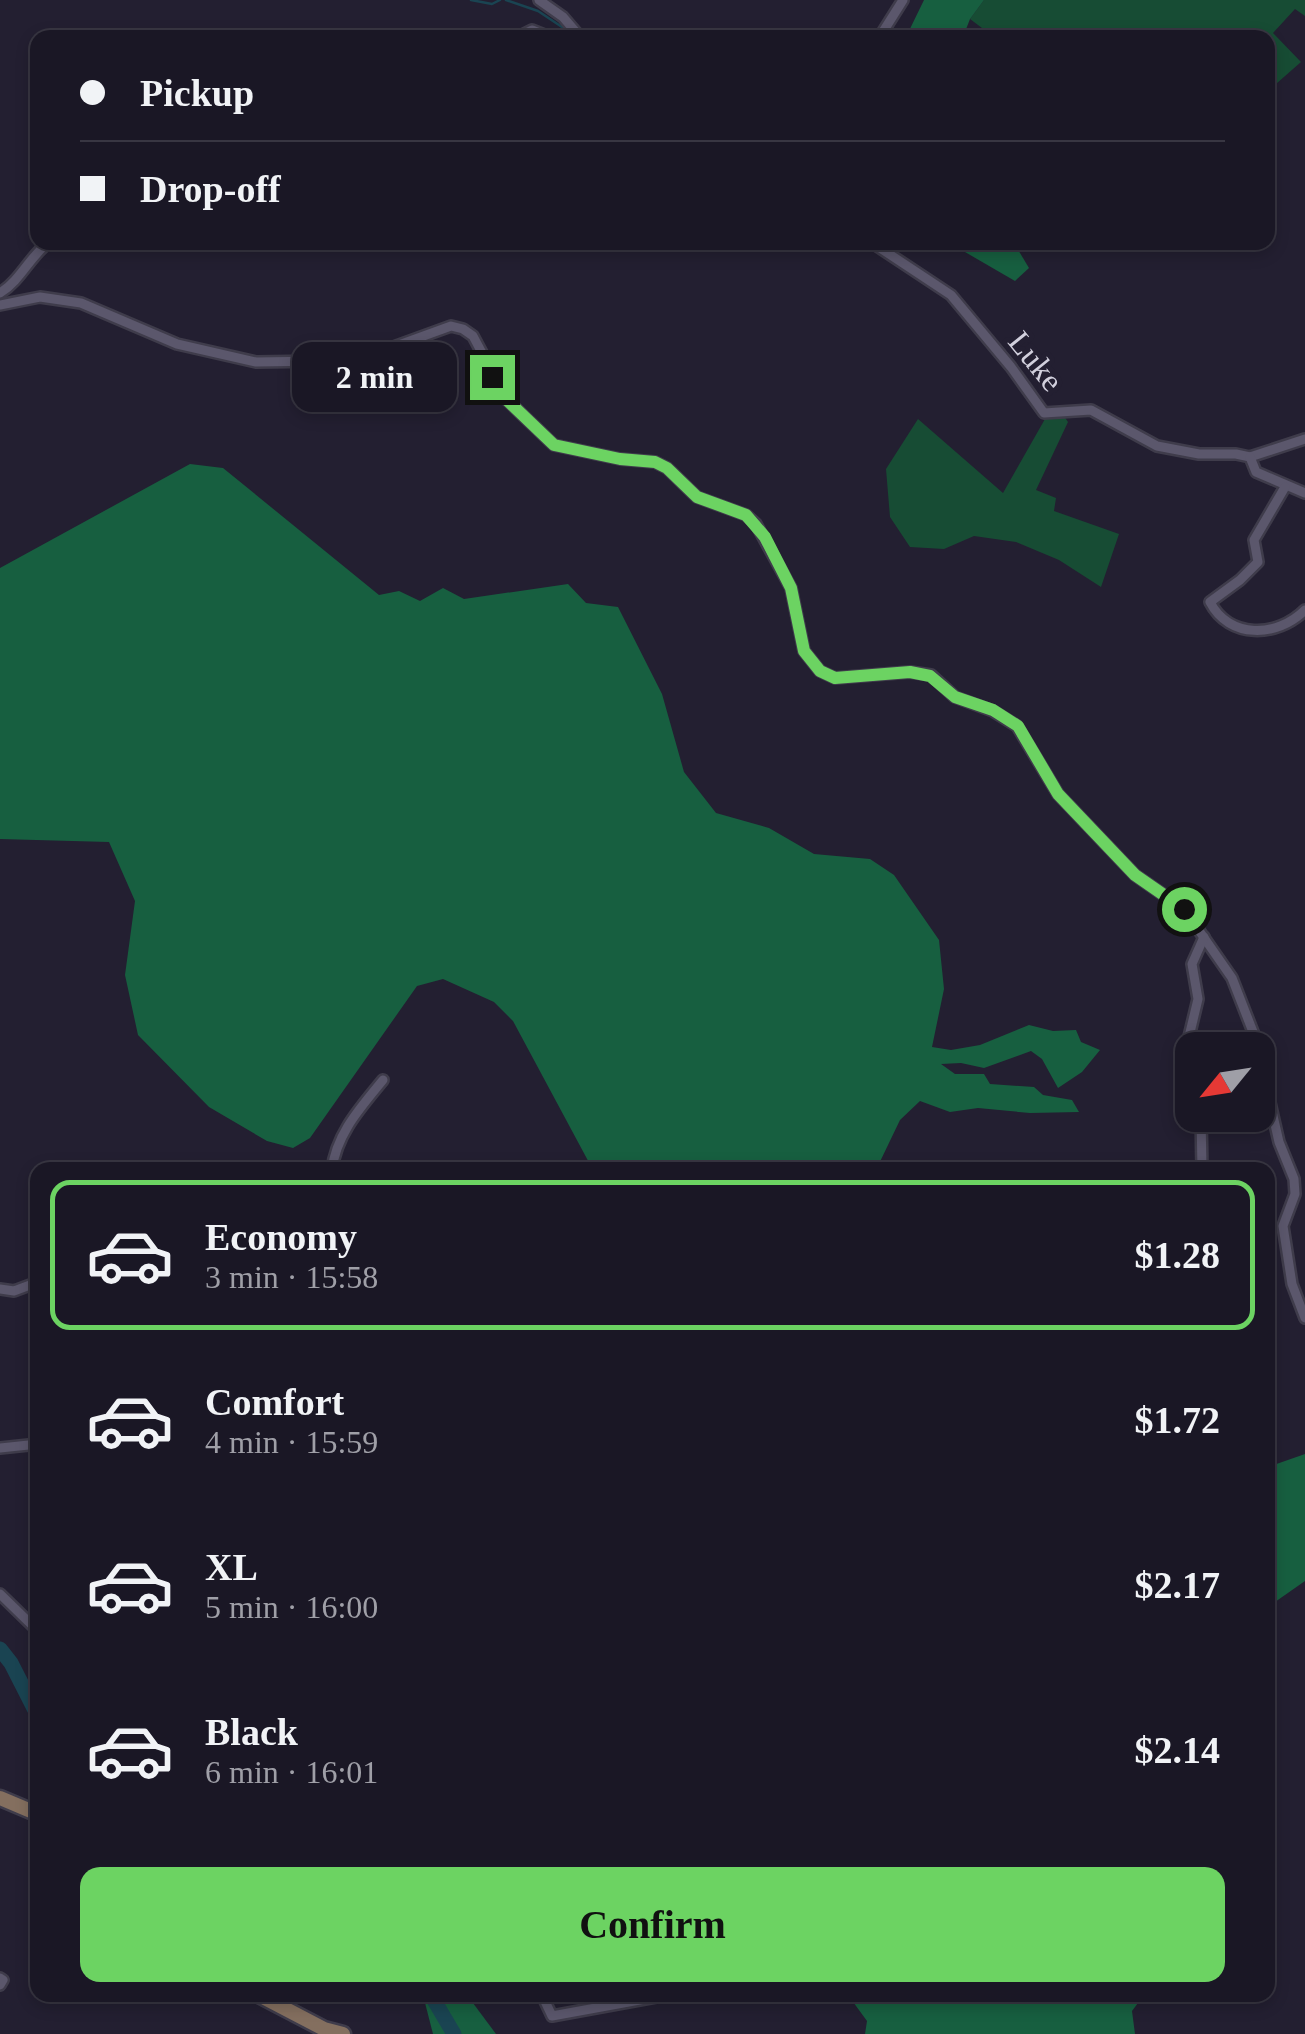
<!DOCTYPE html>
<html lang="en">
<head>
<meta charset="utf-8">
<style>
	:root { --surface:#1a1725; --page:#23202d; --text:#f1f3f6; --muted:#9f9fa7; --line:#383642; --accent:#6cd362 }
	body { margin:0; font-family:"Times New Roman",serif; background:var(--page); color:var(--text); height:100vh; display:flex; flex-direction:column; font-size:38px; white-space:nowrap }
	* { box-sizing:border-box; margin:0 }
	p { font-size:32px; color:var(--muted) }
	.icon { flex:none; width:55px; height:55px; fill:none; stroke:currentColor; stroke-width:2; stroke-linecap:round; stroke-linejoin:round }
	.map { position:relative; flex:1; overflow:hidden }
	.sheet { position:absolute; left:30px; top:1162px; width:1245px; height:840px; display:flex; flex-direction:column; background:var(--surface); border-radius:20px; box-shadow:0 5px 15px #0003,0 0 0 2px var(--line) }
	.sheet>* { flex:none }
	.hud { position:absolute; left:30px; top:30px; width:1245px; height:220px; border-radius:20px; box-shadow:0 5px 15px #0003,0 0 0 2px var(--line); display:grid; align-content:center; height:220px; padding:0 50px; background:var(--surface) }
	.needle { width:65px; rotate:240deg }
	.tools { position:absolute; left:1175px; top:1032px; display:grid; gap:20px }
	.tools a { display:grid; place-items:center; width:100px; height:100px; border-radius:20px; background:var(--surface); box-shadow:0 5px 15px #0003,0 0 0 2px var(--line); font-size:50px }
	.end { position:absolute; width:45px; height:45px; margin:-22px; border:12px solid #6cd362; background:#111; box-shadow:0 0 0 5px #111 }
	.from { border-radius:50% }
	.bubble { position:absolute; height:70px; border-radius:20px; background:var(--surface); box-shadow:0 5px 15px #0003,0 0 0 2px var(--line); font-size:32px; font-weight:700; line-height:70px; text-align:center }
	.hud b { display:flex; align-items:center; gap:35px; height:95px; font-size:38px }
	.hud b+b { border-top:2px solid var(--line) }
	.hud i { width:25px; height:25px; background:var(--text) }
	ul { padding:18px 0 0; list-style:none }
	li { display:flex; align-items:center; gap:30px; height:150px; margin:0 20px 15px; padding:0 30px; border:5px solid transparent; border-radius:20px }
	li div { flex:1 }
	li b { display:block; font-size:38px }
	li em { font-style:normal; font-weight:700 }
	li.on { border-color:var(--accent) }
	li>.icon { width:90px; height:90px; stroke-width:1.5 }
	.primary-button { display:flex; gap:20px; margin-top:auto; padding:20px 50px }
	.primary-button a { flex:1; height:115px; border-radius:20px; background:var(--accent); color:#111; font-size:40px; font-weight:700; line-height:115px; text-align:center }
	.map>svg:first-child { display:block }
</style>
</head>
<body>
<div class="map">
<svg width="1305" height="2034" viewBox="0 0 1305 2034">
	<rect width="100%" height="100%" fill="#231f31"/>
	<g fill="#174c34">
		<path d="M984 0H1305V16L1295 9 1273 33 1301 62 1268 91V38L994 37 970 19Z"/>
		<path d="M1064 416 1068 422 1036 490 1056 498 1054 511 1119 534 1101 587 1059 560 1016 542 974 536 944 549 910 547 890 517 886 469 918 419 1003 493 1045 419Z"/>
	</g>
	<g fill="#175f40">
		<path d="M924 0H984L970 19 963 37H906Z"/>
		<path d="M963 243H1014L1029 268 1015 281 965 252Z"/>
		<path d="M190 464 223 468 379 595 399 591 420 601 443 588 464 599 568 584 586 603 618 607 662 694 684 772 716 813 769 828 814 854 870 859 894 875 939 940 944 989 932 1047 951 1050 980 1045 1029 1025 1053 1031 1076 1030 1081 1042 1100 1050 1082 1072 1058 1088 1042 1059 1031 1051 984 1068 961 1063 941 1064 955 1074H984L990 1084 1034 1087 1043 1095 1072 1100 1079 1112 1030 1113 978 1108 950 1112 920 1101 900 1120 876 1170H593L513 1021 494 1002 443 979 417 986 310 1138 293 1148 267 1141 209 1107 138 1035 125 975 135 901 109 842 0 839V568Z"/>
		<path d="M1305 1454V1581L1268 1607V1467Z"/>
		<path d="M423 1995H467L496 2034H433Z"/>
		<path d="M848 1995H1144L1132 2011 1135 2034H865L867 2021Z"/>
	</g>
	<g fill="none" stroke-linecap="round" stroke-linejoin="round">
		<g stroke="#1a4452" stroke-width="2.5">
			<path d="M471 0 492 4 500 0"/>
			<path d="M506 0 538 11 571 33"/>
		</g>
		<g stroke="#1a4452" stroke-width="15">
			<path d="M0 1649 11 1663 38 1716"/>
			<path d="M431 1995 454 2034"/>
		</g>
		<defs>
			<g id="minor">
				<path d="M539 0 563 17 581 38"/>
				<path d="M516 38 532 30 552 38"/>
				<path d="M879 38 903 0"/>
				<path d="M871 242 951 295 1011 367 1044 413 1091 410 1157 446 1199 454H1236L1250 457 1305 439"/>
				<path d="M0 293C21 280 30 256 49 242"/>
				<path d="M0 305 40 297 81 303 177 344 256 362 322 361 385 350 451 326 463 329 473 336 507 400 554 445 620 459 655 462 667 468 697 497 746 515 756 524 791 588 804 651 820 671 835 678 910 672 931 675 955 697 993 711 1017 726 1058 794 1135 875 1184 909 1232 978 1255 1037 1279 1142 1294 1179 1295 1194 1283 1226 1292 1284 1305 1318"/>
				<path d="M1250 457 1256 472 1305 493"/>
				<path d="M1285 487 1254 540 1258 562 1240 580 1210 602C1229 639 1277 638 1305 610"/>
				<path d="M1192 1084 1187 1045 1198 999 1192 964 1204 937"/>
				<path d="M1201 1115 1202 1170"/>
				<path d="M332 1170C336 1134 361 1107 383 1080"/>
				<path d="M0 1289 14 1291 38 1282"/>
				<path d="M0 1448 38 1444"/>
				<path d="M0 1594 38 1631"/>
				<path d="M0 1978 3 1980 0 1985"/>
				<path d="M542 1995 552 2016 667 1995"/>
			</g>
			<g id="secondary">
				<path d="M0 1798 38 1814"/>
				<path d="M259 1995 324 2029 343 2034"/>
			</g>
		</defs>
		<use href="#minor" stroke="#3f3c4b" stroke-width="14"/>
		<use href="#secondary" stroke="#3f3c4b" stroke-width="19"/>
		<use href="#minor" stroke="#5b576c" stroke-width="9"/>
		<use href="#secondary" stroke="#846f5f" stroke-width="14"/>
	</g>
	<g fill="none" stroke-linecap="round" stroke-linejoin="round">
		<path stroke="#6cd362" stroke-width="12" d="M492 377 507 400 554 445 620 459 655 462 667 468 697 497 746 515 765 537 791 588 804 651 820 671 835 678 910 672 930 676 955 697 993 710 1018 726 1058 794 1135 875 1184 909"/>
	</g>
	<g text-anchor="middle" stroke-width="10" stroke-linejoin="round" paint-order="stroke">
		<g font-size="32" fill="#d2d0dd" stroke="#231f31">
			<text transform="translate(1036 361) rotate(51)" y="11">Luke</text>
		</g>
	</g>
</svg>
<div class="tools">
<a><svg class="needle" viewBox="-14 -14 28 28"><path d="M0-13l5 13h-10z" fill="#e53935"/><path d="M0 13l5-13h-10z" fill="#9f9fa7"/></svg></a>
</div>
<i class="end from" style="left:1184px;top:909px"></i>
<i class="end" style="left:492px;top:377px"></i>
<div class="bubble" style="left:292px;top:342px;width:165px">2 min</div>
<div class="hud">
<b><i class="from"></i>Pickup</b>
<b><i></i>Drop-off</b>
</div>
<section class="sheet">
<ul>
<li class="on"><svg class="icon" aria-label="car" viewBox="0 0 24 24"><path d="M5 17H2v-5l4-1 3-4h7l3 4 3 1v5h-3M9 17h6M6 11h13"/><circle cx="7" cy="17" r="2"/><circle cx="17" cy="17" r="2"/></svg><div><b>Economy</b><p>3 min · 15:58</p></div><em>$1.28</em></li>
<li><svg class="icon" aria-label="car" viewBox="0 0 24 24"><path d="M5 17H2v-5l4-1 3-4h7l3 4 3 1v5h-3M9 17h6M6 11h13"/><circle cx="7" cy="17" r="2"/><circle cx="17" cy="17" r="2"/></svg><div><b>Comfort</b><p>4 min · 15:59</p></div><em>$1.72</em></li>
<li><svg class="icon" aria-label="car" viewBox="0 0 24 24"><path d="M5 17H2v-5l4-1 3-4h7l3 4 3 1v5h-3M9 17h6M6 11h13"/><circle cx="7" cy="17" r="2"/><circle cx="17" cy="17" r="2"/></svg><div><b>XL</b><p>5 min · 16:00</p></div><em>$2.17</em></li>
<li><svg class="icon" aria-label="car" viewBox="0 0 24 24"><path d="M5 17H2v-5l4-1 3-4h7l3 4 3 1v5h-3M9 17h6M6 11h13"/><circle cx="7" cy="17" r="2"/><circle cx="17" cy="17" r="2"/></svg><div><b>Black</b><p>6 min · 16:01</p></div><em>$2.14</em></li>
</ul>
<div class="primary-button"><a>Confirm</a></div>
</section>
</div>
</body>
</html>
